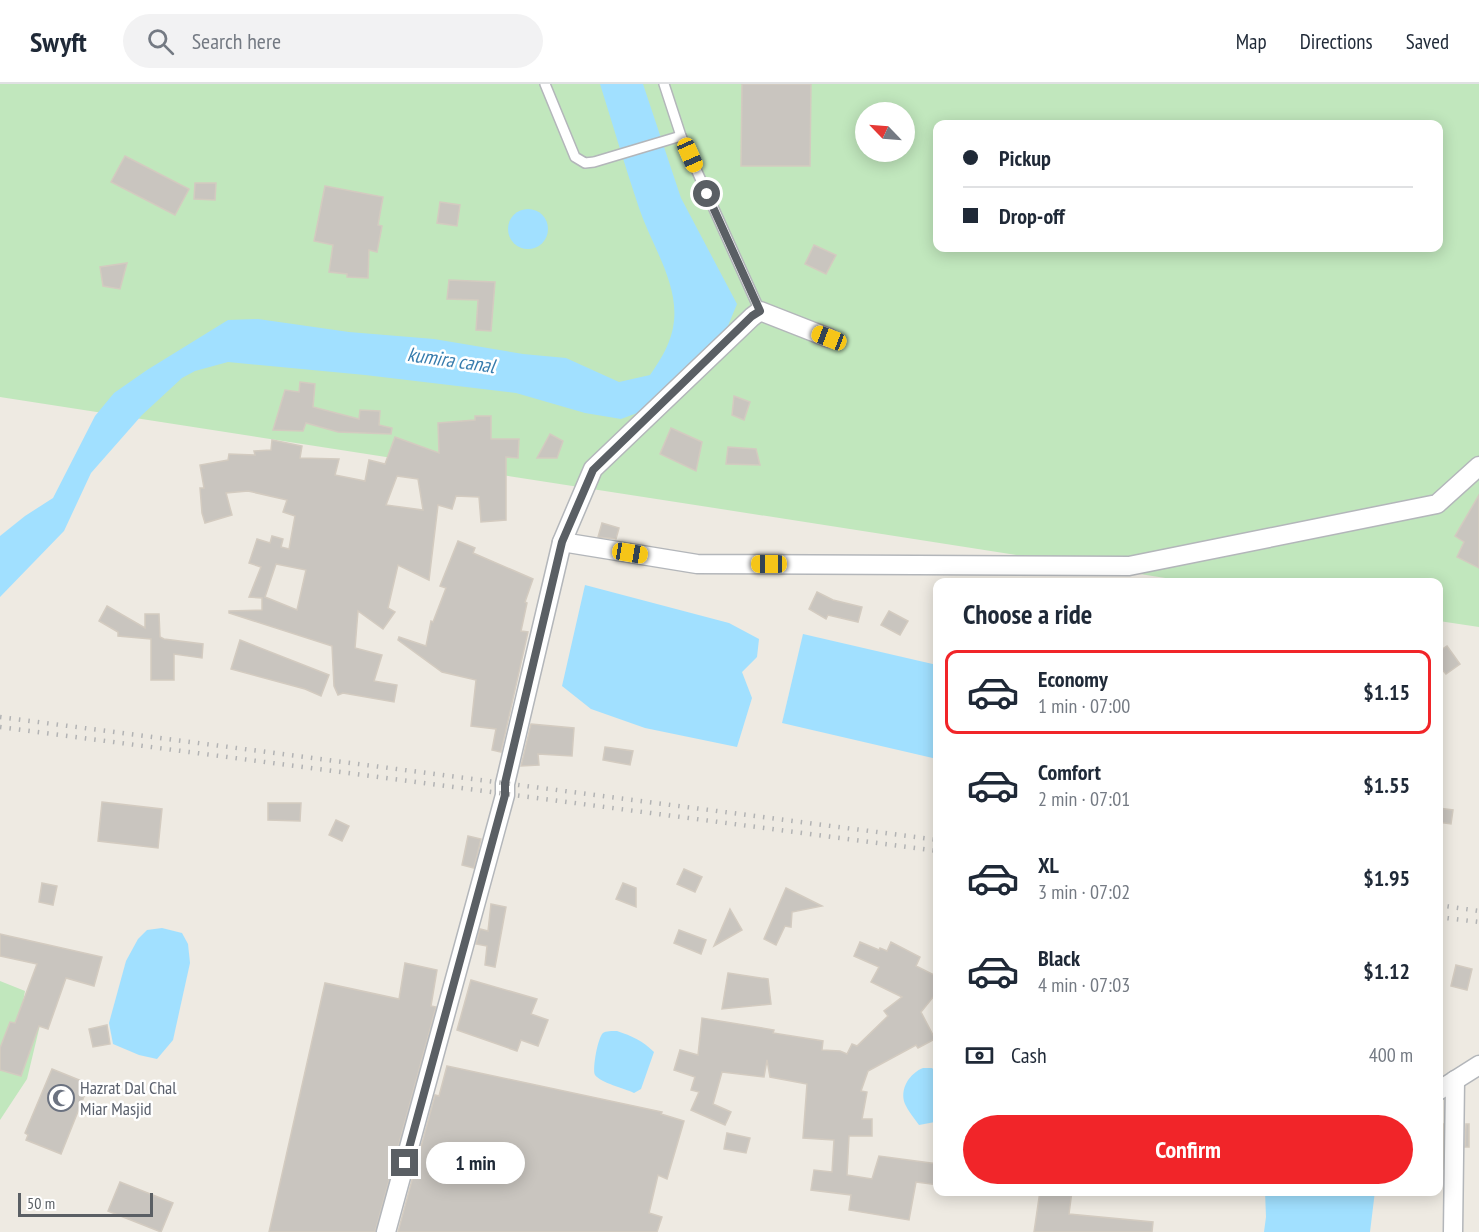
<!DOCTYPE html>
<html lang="en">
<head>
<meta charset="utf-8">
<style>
	:root { --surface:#fff; --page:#f2f2f3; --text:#1f2937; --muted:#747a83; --line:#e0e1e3; --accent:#f12529 }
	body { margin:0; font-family:"PT Sans Narrow",sans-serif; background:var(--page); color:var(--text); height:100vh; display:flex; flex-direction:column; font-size:22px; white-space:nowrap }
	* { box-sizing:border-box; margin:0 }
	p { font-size:20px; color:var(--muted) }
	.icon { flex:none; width:33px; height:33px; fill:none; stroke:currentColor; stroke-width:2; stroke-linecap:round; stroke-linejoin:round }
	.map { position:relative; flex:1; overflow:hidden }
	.details { position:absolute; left:933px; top:494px; width:510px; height:618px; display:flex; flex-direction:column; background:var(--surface); border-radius:12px; box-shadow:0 3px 15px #0003 }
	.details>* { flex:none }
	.banner { position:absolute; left:933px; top:36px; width:510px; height:132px; border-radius:12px; box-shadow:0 3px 15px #0003; display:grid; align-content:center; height:132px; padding:0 30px; background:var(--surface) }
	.needle { width:39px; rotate:295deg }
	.buttons { position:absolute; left:855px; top:18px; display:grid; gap:12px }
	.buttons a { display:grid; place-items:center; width:60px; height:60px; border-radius:50%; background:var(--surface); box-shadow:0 3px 15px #0003; font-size:30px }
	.scale { position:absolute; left:18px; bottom:15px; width:135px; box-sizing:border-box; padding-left:6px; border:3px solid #5a5f64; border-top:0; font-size:16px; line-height:21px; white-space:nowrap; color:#5a5f64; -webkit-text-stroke:4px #fff; paint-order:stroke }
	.end { position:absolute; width:27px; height:27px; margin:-14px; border:8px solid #5a5f64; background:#fff; box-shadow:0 0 0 3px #fff }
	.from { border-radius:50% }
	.bubble { position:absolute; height:42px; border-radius:21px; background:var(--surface); box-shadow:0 3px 15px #0003; font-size:20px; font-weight:600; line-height:42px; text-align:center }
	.car { position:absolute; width:18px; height:36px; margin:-18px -9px; border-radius:8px; box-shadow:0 0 4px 2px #0007; background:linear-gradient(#f5c518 24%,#345 0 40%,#f5c518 0 76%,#345 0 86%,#f5c518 0) }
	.banner b { display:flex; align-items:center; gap:21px; height:57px; font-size:22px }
	.banner b+b { border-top:2px solid var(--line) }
	.banner i { width:15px; height:15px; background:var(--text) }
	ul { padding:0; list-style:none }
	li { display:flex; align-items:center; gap:18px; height:84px; margin:0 12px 9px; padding:0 18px; border:3px solid transparent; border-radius:12px }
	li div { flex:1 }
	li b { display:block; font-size:22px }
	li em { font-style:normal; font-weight:600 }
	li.on { border-color:var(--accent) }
	li>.icon { width:54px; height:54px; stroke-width:1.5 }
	h2 { padding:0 30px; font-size:27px; line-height:72px }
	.pay { display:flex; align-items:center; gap:15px; height:66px; padding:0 30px; font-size:22px }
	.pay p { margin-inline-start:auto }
	.cta { display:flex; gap:12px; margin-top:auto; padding:12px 30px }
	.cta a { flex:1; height:69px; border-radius:36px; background:var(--accent); color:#fff; font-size:24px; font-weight:600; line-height:69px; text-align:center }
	header { display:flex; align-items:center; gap:36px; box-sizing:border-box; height:84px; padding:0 30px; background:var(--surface); border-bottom:2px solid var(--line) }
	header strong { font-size:28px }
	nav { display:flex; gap:33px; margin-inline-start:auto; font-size:21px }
	.search { width:420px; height:54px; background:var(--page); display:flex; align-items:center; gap:15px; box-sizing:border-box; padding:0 21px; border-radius:33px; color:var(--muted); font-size:22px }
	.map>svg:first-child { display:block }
</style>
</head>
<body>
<header>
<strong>Swyft</strong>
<div class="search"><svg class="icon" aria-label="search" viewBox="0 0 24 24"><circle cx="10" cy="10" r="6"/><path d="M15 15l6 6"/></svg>Search here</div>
<nav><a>Map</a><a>Directions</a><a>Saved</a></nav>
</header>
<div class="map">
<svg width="1479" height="1148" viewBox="0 0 1479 1148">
	<rect width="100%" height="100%" fill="#eeeae2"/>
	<g fill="#c1e7bd" fill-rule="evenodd">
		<path d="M0 0H1479V543L1439 537 1438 498H1191L0 313ZM866 28H904V68H866ZM938 40H1438V164H938Z"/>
		<path d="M0 897 25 907 22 923 40 941 27 995 0 1036Z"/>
	</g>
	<g fill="#a1e0ff">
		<path d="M600 0H643L681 114 737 220 725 249 648 325 621 335 585 329 516 309 365 291 228 278 195 287 182 294 142 331 91 389 64 447 0 513V452L25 432 53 414 95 332 114 309 147 286 228 236 258 235 349 248 434 255 523 270 566 274 619 298 650 291C661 275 672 258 674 237 678 198 651 160 639 124 625 83 613 41 600 0Z"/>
		<circle cx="528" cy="145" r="20"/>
		<path d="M585 501 729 539 759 555 757 573 742 588 752 614 737 663 645 644 591 625 562 602Z"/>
		<path d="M803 550 937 581V675L782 639Z"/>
		<path d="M162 844 182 849 188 860 190 879 173 956 157 975 139 971 113 960 109 939 126 877 138 855 147 846Z"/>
		<path d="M617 947C632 952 643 957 654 968L641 1005 634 1009C624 1004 601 999 595 991 592 985 598 953 603 949 606 947 612 947 617 947Z"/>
		<path d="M923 984H932L937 989V1035L935 1038 919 1041C914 1034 908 1027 905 1020 899 1005 910 989 923 984Z"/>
		<path d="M1265 1107H1375L1370 1148H1264L1266 1133Z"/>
	</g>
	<g fill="#c9c5bf" stroke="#d3cbc0" stroke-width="1.5" fill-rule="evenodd">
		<path d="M742 0H811L810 82H741Z"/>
		<path d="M125 72 189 105 175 131 111 98Z"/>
		<path d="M195 99H216L215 116 194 115Z"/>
		<path d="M325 102 383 113 378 141 382 142 377 168 369 166 368 194 347 193V190L329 188 333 161 314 157Z"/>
		<path d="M440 118 460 121 457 142 437 139Z"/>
		<path d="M814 161 836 171 826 190 805 180Z"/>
		<path d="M127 179 120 205 103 202 100 183Z"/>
		<path d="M449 196 495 198 491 247 476 246 478 216 447 215Z"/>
		<path d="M300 298 315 300 313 323 359 335 360 326 380 327 379 341 392 344 391 350 338 348 306 339 303 347 273 346 285 306 299 308Z"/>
		<path d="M734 312 750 318 744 336 732 331Z"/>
		<path d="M475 332H491V355H519L518 374 506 373V436L481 438 479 413 456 412 452 425 438 421 429 496 398 481 388 524 395 528 383 545 358 527 355 564 382 571 374 597 397 601 394 618 343 609 338 611 334 602 332 562 229 529V527L262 526V514L249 513 261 483 249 479 257 455 270 459 272 452 283 455 281 463 289 465 295 432 283 428 287 416 248 407 226 409 232 431 205 439 202 429 200 404H204L200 381 228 376 229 370 255 371 254 367 271 366 272 356 302 362 300 374 339 375 335 391 365 397 369 376 385 380 395 353 439 369 438 339 475 336ZM397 392 418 395 423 426 386 421ZM276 480 306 486 297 526 265 513Z"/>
		<path d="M671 344 702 358 696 387 660 370Z"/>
		<path d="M550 350 563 357 557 374H537Z"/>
		<path d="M728 363 756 365 760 381 726 380Z"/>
		<path d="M1479 411V484L1457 473 1464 458 1455 452Z"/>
		<path d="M602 439 619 444 616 455 598 453Z"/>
		<path d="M458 457 475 464 473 469 533 495 525 518 527 519 521 547 528 548 501 668 492 666 496 645 471 642 476 596 442 588 398 556 399 553 426 562 431 537 433 538 446 504 440 502Z"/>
		<path d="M817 508 833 516 862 523 858 538 828 531 826 535 809 525Z"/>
		<path d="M107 522 145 544V530H159L160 553 164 555 203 560 202 574 174 570V596H151V555L118 552V548L99 537Z"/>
		<path d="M889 527 908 537 900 551 881 541Z"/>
		<path d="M240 556 329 591 321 612 305 605 231 585Z"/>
		<path d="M1447 562 1460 580 1446 590 1438 581V568Z"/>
		<path d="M531 640 574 644 572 672 538 670 539 681 521 682Z"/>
		<path d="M605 663 633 667 630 681 603 676Z"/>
		<path d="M102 718 162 725 158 764 98 757Z"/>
		<path d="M268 719H301L300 737 268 736Z"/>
		<path d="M1438 724 1453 726 1451 740 1438 738Z"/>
		<path d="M336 736 349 742 342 757 329 751Z"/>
		<path d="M468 752 481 755 474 784 462 781Z"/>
		<path d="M684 785 702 793 695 808 677 800Z"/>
		<path d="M42 799 57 802 53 821 39 818Z"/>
		<path d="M623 799 636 804V823L616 815Z"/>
		<path d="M786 804 822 822 792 828 791 843 785 842 776 861 764 855Z"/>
		<path d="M491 820 506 823 495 883 485 881 487 862 476 860 480 845 488 847Z"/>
		<path d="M730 825 742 846 714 862Z"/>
		<path d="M679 846 706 856 701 870 674 859Z"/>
		<path d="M0 850 102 873 94 902 66 894 48 945 39 942 21 992 0 986V964L10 938 15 939 37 880 0 872Z"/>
		<path d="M860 858 879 866 880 864 887 867 891 858 920 873 916 882 938 893V907L921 928 935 955 918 964 916 961 868 987 861 1007 867 1008 862 1035H872V1052H849L847 1091 872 1095 879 1072 938 1080V1101L916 1098 909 1136 849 1126 851 1111 811 1106 814 1086 832 1088 834 1056 803 1054 807 1000 770 993 767 976 764 993 722 988 713 1020 731 1028 725 1041 691 1026 699 1008 691 1006 695 993 674 986 680 966 698 971 702 934 774 946 773 949 823 957 822 966 840 967 847 970 852 960 857 962 888 932 884 927 902 913 871 898 879 883 854 872Z"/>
		<path d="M405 879 437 886 431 922 436 923 375 1148H269L325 899 399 915Z"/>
		<path d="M1456 881 1472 885 1467 906 1451 902Z"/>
		<path d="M728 889 768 895 771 920 722 925Z"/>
		<path d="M471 896 537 915 531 930 548 936 538 962 521 956 517 967 457 946Z"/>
		<path d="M107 941 110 960 93 963 89 945Z"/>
		<path d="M447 982 662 1028 661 1030 684 1037 667 1095 658 1091 649 1129 662 1133 657 1148H398L435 1011 439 1012Z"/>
		<path d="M52 985 89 1000 61 1070 26 1056 28 1051 25 1049Z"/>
		<rect x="1440" y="1040" width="3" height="45"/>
		<path d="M1466 1040H1469V1063H1465Z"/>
		<path d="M727 1049 750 1054 746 1069 724 1065Z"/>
		<path d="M120 1098 173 1119 161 1148 108 1127Z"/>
		<path d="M1040 1107H1072L1069 1130 1153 1138 1152 1148H1034Z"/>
	</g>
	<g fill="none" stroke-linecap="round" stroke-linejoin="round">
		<defs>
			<g id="lane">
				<path d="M545 0 575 73 585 79 594 78 681 52"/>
				<path d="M664 0 681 52 760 227"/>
			</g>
			<g id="street">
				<path d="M562 458 697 480 1129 482 1437 420 1479 382"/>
				<path d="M1438 1007 1479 981"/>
				<path d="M386 1148 505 711V700L562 458 593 385 752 233 760 227 829 254"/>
				<path d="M1453 1148 1455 996"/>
			</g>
		</defs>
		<use href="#lane" stroke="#b3b6ba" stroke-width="12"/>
		<use href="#street" stroke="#b3b6ba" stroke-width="21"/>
		<use href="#lane" stroke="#fff" stroke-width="9"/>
		<use href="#street" stroke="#fff" stroke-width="18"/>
		<g stroke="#b2b3b4" stroke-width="4.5" stroke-dasharray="1.5 8" stroke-linecap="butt">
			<path d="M0 633 938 756"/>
			<path d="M0 643 938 767"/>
			<path d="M1438 821 1479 827"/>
			<path d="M1438 833 1479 838"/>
		</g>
	</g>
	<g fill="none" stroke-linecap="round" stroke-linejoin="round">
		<path stroke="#5a5f64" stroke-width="8" d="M405 1079 505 711V699L562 458 593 386 752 232 760 227 707 110"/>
	</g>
	<defs>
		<symbol id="mosque-ring" viewBox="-11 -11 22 22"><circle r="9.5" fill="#fff" stroke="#6b7280" stroke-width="1.5"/><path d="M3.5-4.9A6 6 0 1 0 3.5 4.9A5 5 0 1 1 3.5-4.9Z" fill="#6b7280"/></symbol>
	</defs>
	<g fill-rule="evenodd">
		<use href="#mosque-ring" x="46" y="999" width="30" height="30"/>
	</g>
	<g text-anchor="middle" stroke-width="5" stroke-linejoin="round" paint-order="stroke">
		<g font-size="18" fill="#5b616d" stroke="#fff" text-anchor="start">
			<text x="80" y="1010">Hazrat Dal Chal<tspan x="80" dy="21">Miar Masjid</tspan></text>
		</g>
		<g font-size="20" font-style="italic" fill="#377cad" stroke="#fff">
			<text transform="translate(451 276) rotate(8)" y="7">kumira canal</text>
		</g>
	</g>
</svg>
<div class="buttons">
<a><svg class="needle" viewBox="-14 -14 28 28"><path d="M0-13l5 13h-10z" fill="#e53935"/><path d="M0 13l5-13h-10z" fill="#747a83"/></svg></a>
</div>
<div class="scale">50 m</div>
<i class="end from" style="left:707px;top:110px"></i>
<i class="end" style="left:405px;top:1079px"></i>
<div class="bubble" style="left:426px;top:1058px;width:99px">1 min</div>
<i class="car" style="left:690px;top:71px;rotate:156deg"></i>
<i class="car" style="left:829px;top:254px;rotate:291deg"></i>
<i class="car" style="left:630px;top:469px;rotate:99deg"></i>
<i class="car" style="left:769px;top:480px;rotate:270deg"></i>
<div class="banner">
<b><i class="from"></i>Pickup</b>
<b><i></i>Drop-off</b>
</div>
<section class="details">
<h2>Choose a ride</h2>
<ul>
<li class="on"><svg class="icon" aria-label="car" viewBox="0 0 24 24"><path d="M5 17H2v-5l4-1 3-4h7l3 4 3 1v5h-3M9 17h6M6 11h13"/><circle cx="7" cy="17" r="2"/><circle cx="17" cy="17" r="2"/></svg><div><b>Economy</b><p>1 min · 07:00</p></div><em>$1.15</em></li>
<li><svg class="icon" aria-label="car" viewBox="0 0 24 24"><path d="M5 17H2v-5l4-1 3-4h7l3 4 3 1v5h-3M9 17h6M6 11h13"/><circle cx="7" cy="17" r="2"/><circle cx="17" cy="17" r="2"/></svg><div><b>Comfort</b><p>2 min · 07:01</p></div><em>$1.55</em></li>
<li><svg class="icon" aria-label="car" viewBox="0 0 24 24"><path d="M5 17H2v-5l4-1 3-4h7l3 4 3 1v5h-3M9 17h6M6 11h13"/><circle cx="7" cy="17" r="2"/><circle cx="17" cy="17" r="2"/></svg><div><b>XL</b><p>3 min · 07:02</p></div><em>$1.95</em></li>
<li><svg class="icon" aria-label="car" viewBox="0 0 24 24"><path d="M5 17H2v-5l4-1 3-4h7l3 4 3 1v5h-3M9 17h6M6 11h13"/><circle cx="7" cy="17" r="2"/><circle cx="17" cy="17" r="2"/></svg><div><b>Black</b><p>4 min · 07:03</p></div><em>$1.12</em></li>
</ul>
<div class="pay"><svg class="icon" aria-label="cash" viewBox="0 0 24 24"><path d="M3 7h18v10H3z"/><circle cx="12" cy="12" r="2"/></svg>Cash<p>400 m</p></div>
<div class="cta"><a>Confirm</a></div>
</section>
</div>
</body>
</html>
